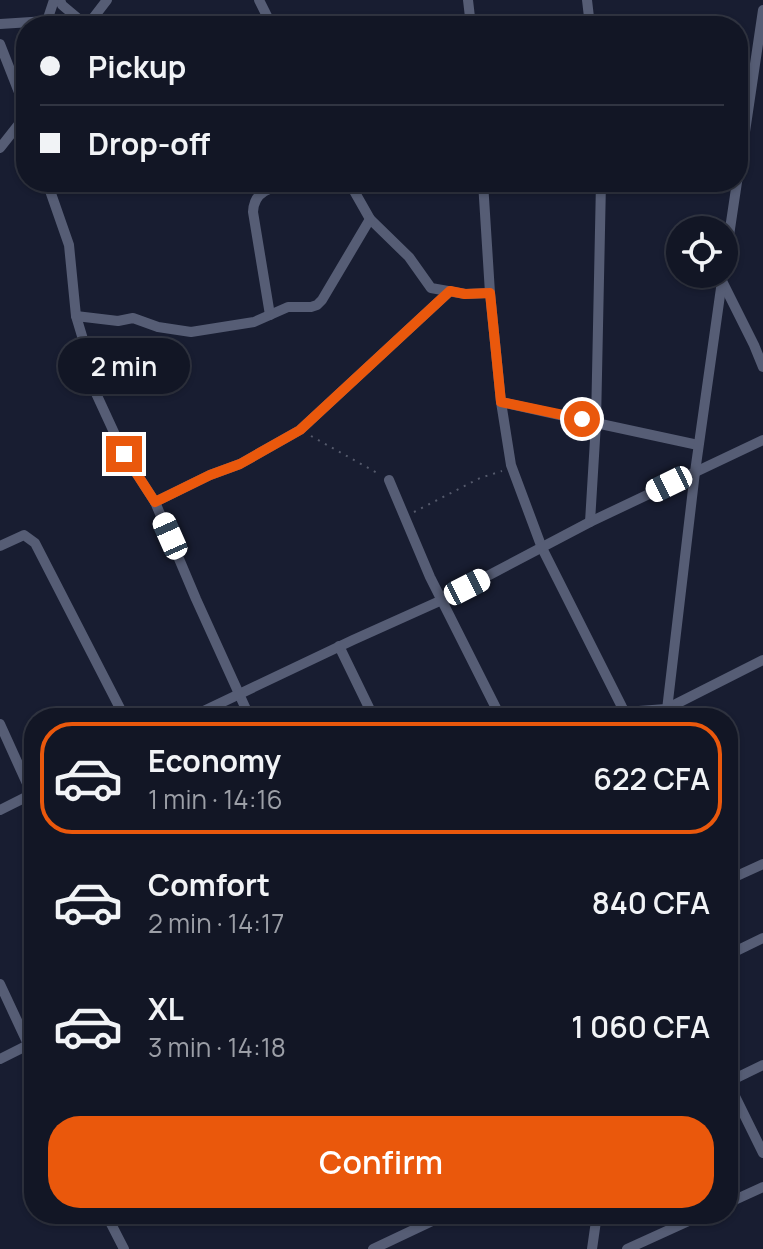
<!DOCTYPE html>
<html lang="en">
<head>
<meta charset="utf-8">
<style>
	:root { --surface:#121625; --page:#1f2332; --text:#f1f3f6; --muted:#9c9fa7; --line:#313542; --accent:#ea580c }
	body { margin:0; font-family:Manrope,sans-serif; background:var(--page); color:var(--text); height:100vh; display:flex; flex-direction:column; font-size:30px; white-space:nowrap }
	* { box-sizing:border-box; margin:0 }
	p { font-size:26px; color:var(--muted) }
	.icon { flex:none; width:44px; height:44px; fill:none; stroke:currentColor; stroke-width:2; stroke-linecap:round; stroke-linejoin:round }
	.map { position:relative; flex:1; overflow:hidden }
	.side { position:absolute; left:24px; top:708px; width:714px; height:516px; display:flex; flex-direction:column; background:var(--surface); border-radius:32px; box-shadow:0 2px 6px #0004,0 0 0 2px var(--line) }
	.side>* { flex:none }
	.banner { position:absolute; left:16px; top:16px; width:732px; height:176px; border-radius:32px; box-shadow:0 2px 6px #0004,0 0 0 2px var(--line); display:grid; align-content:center; height:176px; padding:0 24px; background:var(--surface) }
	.tools { position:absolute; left:666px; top:216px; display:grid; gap:16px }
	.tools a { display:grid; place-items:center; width:72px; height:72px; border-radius:50%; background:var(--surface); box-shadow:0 2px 6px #0004,0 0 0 2px var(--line); font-size:40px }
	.end { position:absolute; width:36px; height:36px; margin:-18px; border:10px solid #ea580c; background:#fff; box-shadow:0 0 0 4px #fff }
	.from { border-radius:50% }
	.bubble { position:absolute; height:56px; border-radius:28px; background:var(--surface); box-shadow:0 2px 6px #0004,0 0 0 2px var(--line); font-size:26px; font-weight:600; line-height:56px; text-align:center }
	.car { position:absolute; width:24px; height:48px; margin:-24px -12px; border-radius:10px; box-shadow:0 0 6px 2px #0007; background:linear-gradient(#fff 24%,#345 0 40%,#fff 0 76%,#345 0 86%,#fff 0) }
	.banner b { display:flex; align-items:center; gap:28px; height:76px; font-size:30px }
	.banner b+b { border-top:2px solid var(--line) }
	.banner i { width:20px; height:20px; background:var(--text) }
	ul { padding:14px 0 0; list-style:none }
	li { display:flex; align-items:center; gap:24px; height:112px; margin:0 16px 12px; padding:0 8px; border:4px solid transparent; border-radius:32px }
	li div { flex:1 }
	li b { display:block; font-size:30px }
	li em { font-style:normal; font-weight:600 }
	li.active { border-color:var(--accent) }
	li>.icon { width:72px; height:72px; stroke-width:1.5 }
	.primary-button { display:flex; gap:16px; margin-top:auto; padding:16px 24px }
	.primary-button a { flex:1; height:92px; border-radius:32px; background:var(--accent); color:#fff; font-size:32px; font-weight:600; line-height:92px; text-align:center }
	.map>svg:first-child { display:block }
</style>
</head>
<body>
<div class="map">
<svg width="763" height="1249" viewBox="0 0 763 1249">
	<rect width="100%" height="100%" fill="#181d31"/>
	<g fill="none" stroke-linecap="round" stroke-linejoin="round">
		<g stroke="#555a6c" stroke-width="2" stroke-dasharray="2 6" stroke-linecap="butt">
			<path d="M311 436 379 474"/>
			<path d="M414 512 480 478 502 471"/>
		</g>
		<g stroke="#565d75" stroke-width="10">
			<path d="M60 0 62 5 87 26"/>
			<path d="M259 0 272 26"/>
			<path d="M468 0 471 26"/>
			<path d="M587 0 590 26"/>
			<path d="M0 24 47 21 54 0"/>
			<path d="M87 26 107 0"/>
			<path d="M0 44 20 95 26 121"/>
			<path d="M0 148 26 115"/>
			<path d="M738 179 763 10"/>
			<path d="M47 182 69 245 76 316 88 356 90 372 94 389 124 454 155 502 210 475 240 464 300 430 450 291"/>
			<path d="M349 182 370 219 409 257 431 288 465 294 490 293"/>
			<path d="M483 182 490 293 501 402 511 465 542 548 622 707 625 712 666 709 763 660"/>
			<path d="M724 269 737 182"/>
			<path d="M723 283 754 345 763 367"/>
			<path d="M270 315 253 212C254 186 279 187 299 182"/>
			<path d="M76 316 118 321 133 318 158 327 191 332 254 322 288 307H311L317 305 322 300 370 219"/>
			<path d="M501 402 596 423 601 182"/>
			<path d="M389 480 430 577 501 718"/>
			<path d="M155 502 196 599 250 718"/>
			<path d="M590 522 596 423 698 445"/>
			<path d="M0 546 24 535 35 543 125 718"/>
			<path d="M339 646 374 718"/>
			<path d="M189 718 353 640 442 600 590 522 763 440"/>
			<path d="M666 718 695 472 723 274"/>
			<path d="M0 724 34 799"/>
			<path d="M0 810 34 793"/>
			<path d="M728 860 736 876"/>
			<path d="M728 880 763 864"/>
			<path d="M728 955 763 938"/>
			<path d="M0 984 34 1057"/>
			<path d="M0 1059 34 1042"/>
			<path d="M728 1082 763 1153"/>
			<path d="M728 1082 763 1065"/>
			<path d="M728 1203 763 1187"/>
			<path d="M106 1214 124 1249"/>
			<path d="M373 1249 447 1214"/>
			<path d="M592 1249 597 1214"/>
			<path d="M627 1249 704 1214"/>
		</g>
	</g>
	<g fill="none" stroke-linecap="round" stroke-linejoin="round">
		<path stroke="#ea580c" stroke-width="10" d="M124 454 155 502 210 475 240 464 300 430 450 291 465 294 490 293 501 402 582 419"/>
	</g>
</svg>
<div class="tools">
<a><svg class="icon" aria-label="locate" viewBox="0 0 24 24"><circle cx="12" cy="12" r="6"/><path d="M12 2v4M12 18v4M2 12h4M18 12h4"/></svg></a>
</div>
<i class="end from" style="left:582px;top:419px"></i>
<i class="end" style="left:124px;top:454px"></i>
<div class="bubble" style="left:58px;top:338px;width:132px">2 min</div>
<i class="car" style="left:669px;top:484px;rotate:244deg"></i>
<i class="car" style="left:170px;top:536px;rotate:336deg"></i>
<i class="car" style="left:467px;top:587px;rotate:63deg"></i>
<div class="banner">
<b><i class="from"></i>Pickup</b>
<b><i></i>Drop-off</b>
</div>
<section class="side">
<ul>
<li class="active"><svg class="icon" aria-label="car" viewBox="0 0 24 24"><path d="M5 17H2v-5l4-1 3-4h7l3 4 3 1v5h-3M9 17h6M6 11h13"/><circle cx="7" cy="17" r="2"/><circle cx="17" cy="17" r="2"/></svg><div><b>Economy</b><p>1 min · 14:16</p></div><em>622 CFA</em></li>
<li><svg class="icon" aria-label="car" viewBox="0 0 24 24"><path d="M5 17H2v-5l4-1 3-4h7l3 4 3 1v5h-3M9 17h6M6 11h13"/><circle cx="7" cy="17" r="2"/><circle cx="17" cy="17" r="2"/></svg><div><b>Comfort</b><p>2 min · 14:17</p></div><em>840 CFA</em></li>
<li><svg class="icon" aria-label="car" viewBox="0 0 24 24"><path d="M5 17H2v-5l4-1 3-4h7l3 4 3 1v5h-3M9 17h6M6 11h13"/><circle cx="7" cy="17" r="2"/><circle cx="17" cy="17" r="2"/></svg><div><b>XL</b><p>3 min · 14:18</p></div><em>1 060 CFA</em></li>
</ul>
<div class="primary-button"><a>Confirm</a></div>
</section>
</div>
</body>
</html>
